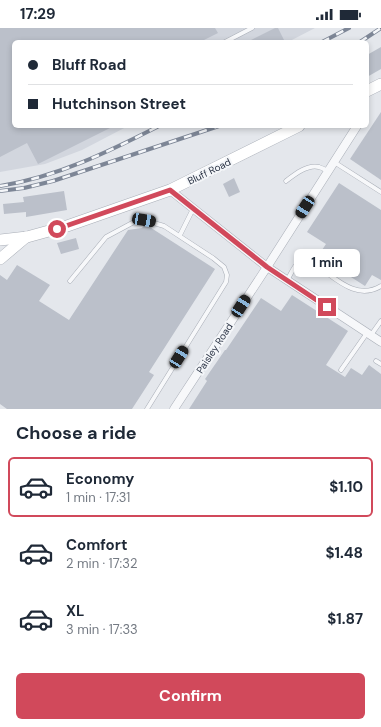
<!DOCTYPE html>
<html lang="en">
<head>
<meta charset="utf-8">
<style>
	:root { --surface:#fff; --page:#f6f6f7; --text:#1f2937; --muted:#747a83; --line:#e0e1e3; --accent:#d1495b }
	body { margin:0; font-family:"DM Sans",sans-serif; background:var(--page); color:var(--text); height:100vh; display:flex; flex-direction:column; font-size:15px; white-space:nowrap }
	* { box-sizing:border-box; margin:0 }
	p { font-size:13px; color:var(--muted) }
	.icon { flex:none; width:22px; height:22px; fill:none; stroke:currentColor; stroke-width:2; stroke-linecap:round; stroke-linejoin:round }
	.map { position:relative; height:381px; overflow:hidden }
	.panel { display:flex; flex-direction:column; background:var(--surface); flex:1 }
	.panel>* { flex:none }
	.guide { position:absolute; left:12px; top:12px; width:357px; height:88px; border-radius:6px; box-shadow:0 2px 6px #0003; display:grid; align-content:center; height:88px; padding:0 16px; background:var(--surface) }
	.end { position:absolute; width:18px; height:18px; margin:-9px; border:5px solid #d1495b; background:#fff; box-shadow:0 0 0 2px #fff }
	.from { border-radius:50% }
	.bubble { position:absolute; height:28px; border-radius:6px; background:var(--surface); box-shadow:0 2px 6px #0003; font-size:13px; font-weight:700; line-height:28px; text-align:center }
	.car { position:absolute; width:12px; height:24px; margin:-12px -6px; border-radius:5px; box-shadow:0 0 3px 1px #0007; background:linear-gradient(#222 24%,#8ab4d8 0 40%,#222 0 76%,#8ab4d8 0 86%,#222 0) }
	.guide b { display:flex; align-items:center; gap:14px; height:38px; font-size:15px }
	.guide b+b { border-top:1px solid var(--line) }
	.guide i { width:10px; height:10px; background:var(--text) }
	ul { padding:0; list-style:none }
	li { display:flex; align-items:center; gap:12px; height:60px; margin:0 8px 6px; padding:0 8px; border:2px solid transparent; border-radius:6px }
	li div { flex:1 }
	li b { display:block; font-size:15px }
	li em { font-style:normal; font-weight:700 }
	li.active { border-color:var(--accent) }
	li>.icon { width:36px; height:36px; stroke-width:1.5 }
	h2 { padding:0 16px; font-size:18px; line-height:48px }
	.action { display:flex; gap:8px; margin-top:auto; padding:8px 16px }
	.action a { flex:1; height:46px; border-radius:6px; background:var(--accent); color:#fff; font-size:16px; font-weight:700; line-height:46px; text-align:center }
	.status { display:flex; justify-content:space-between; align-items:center; height:28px; padding:0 20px; background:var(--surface); direction:ltr }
	.status svg { height:11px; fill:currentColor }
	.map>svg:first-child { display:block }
</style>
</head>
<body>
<div class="status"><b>17:29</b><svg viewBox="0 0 49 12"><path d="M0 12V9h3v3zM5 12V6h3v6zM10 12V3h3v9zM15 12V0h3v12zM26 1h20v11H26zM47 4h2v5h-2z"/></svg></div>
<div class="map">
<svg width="381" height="381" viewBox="0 0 381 381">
	<rect width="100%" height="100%" fill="#e4e7ec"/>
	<path fill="#d2d6de" d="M0 0H315L288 14H14V98H128L82 122 45 136 0 144Z"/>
	<g fill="#bbc0ca">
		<path d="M0 0H215L218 5 200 14H14V98H114L38 136 27 115 0 129Z"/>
		<path d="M275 0H278L285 14H247Z"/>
		<path d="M381 19V41L367 49V27Z"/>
		<path d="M381 84V152L350 131Z"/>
		<path d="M234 150 240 164 229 169 223 156Z"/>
		<path d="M339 155 381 182V252L372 247 365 258 318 228 326 216 307 204Z"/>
		<path d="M64 163 67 182 26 189V184L4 186 3 176 24 174 23 169Z"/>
		<path d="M145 196 215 241 149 344 154 347 132 381H7L0 376V247L7 252 17 237 50 257 39 273 69 292 128 202 142 200Z"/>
		<path d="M76 210 79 221 61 226 57 215Z"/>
		<path d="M292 267 348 303 326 337 345 349 351 340 362 347 369 337 381 346V381H189L207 353 205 351 225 322H226L261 270 281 283Z"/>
	</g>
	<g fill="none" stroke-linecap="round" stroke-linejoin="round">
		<defs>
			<g id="lane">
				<path d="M225 14 252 0"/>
				<path d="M334 134 381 164"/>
				<path d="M286 153C295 146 308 136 319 139 322 140 326 142 328 143"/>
				<path d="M180 207 193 181"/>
				<path d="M287 252C290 248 293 240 297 236 316 220 345 280 381 258"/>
				<path d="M70 253 106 209 134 194 144 192 164 198 213 230 224 239 227 247 226 254 147 381"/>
				<path d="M371 307 381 293"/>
				<path d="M376 333 381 336"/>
				<path d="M341 342 367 305"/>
			</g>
			<g id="street">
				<path d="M170 162 267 239 381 314"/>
				<path d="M174 381 267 239 357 98"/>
			</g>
			<g id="secondary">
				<path d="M367 63 381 56"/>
				<path d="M0 212 27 209 67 198 170 162 299 98"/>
				<path d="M0 231 26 209"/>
			</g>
		</defs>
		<use href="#lane" stroke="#a9aeb7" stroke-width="5"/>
		<use href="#street" stroke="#a9aeb7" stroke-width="9"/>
		<use href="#secondary" stroke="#a9aeb7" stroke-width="12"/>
		<use href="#lane" stroke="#f7f8fa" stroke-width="4"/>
		<use href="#street" stroke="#f7f8fa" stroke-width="8"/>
		<use href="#secondary" stroke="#fff" stroke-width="11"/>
		<defs>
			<g id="rail">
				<path d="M322 14 349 0"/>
				<path d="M360 14 381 0"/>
				<path d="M0 158C57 149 108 124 159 98"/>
				<path d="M0 163 24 160 53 153 219 98"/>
			</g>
		</defs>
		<use href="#rail" stroke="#7d8696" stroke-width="4"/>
		<use href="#rail" stroke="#f4f6f9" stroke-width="2.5" stroke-dasharray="8" stroke-linecap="butt"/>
	</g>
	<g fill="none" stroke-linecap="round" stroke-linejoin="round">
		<path stroke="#d1495b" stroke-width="5" d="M57 201 170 162 267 239 327 279"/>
	</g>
	<g text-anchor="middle" stroke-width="4" stroke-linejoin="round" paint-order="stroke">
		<g font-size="10" fill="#2b3445" stroke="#f4f6f9">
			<text transform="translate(209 143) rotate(-26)" y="4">Bluff Road</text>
			<text transform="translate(214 320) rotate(-57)" y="4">Paisley Road</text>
		</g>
	</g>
</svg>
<i class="end from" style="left:57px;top:201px"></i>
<i class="end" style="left:327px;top:279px"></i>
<div class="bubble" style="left:294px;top:221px;width:66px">1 min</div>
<i class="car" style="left:305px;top:179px;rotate:213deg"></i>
<i class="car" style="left:144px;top:192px;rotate:100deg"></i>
<i class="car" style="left:241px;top:278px;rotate:33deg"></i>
<i class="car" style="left:179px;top:329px;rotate:32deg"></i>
<div class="guide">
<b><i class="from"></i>Bluff Road</b>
<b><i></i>Hutchinson Street</b>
</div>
</div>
<section class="panel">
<h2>Choose a ride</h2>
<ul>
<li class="active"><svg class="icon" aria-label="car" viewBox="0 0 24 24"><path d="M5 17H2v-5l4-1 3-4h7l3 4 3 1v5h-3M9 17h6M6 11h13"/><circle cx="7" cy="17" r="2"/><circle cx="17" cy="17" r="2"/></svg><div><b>Economy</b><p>1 min · 17:31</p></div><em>$1.10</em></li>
<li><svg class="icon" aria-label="car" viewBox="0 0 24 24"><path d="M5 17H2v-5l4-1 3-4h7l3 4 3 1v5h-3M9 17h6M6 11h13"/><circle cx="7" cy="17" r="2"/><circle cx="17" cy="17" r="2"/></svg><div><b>Comfort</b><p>2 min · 17:32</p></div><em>$1.48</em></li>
<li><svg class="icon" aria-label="car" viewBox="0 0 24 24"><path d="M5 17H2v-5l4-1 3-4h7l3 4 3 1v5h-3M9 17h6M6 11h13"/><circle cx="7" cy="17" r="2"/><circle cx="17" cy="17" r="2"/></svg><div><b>XL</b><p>3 min · 17:33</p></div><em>$1.87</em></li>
</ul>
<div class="action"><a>Confirm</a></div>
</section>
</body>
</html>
